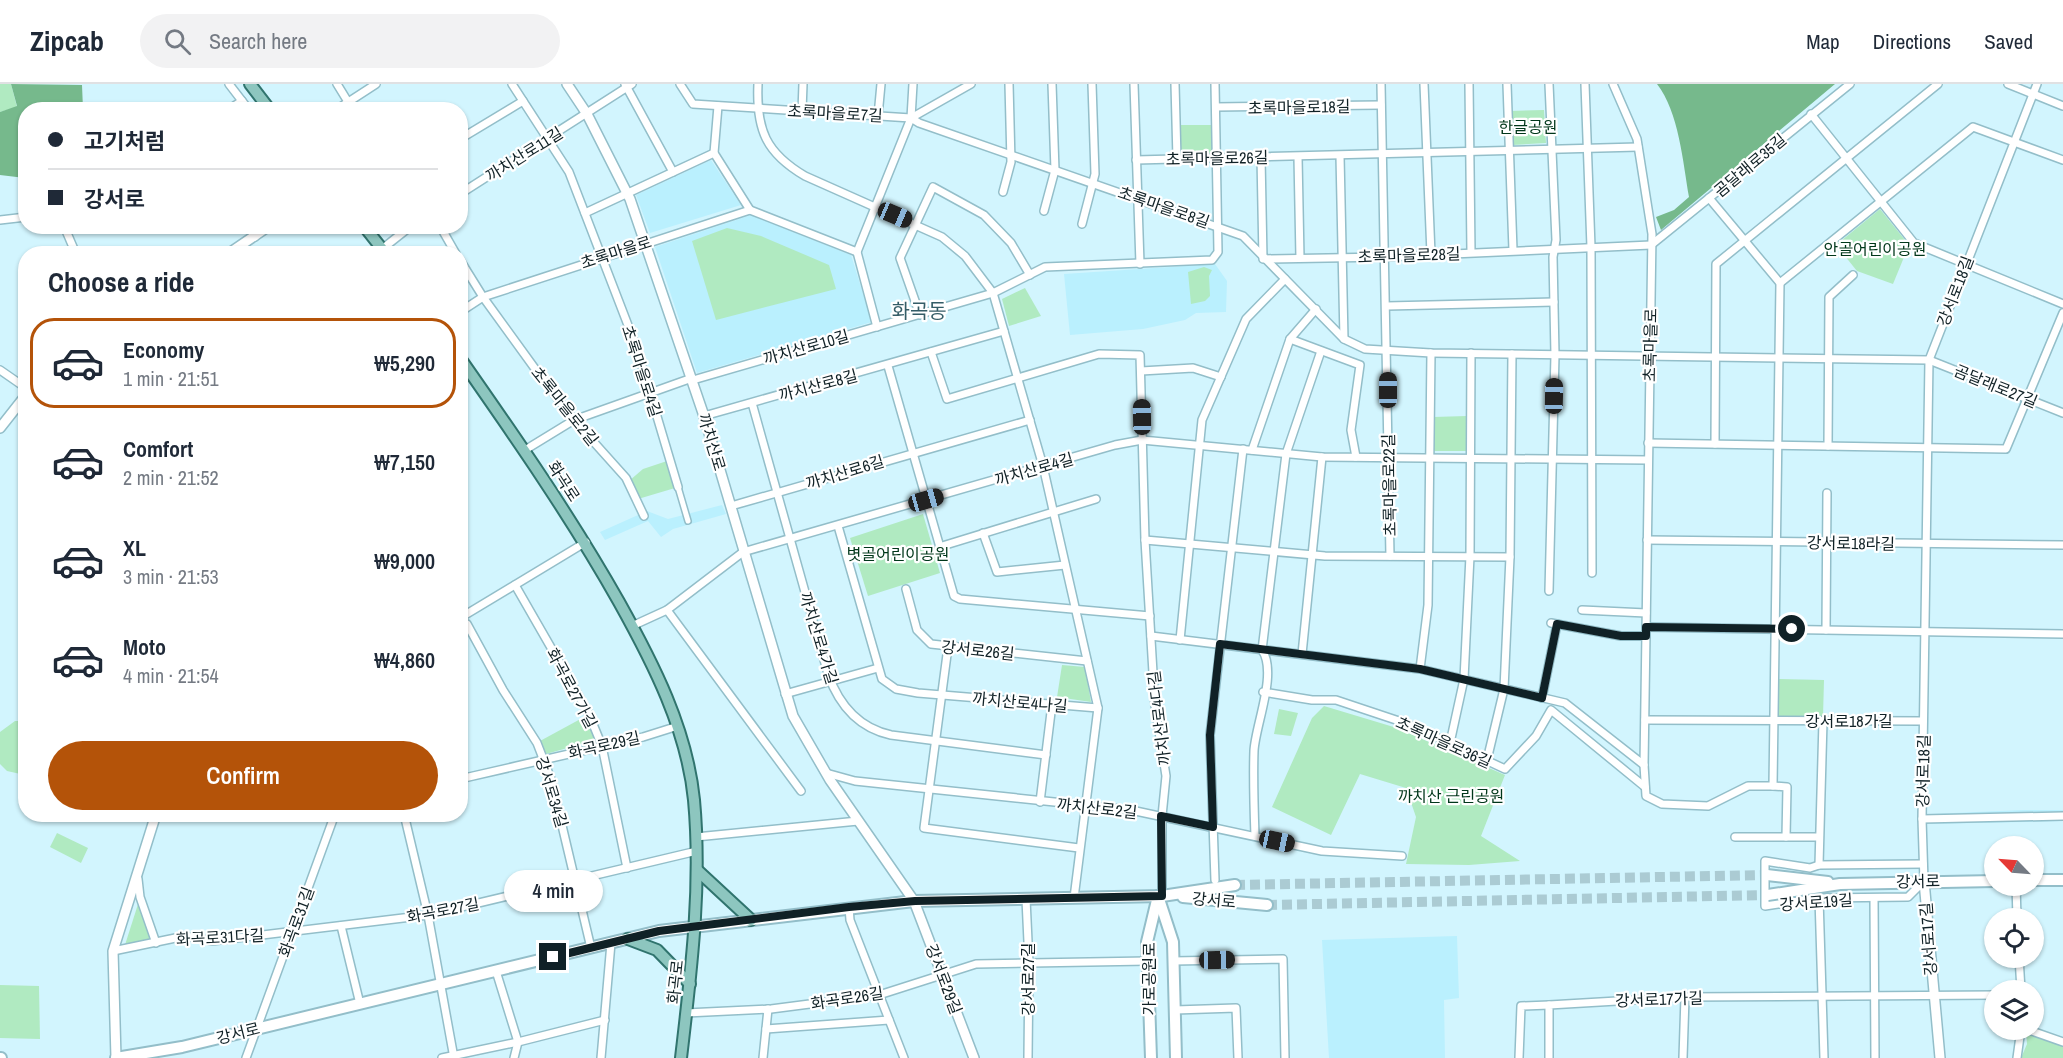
<!DOCTYPE html>
<html lang="en">
<head>
<meta charset="utf-8">
<style>
	:root { --surface:#fff; --page:#f2f2f3; --text:#1f2937; --muted:#747a83; --line:#e0e1e3; --accent:#b45309 }
	body { margin:0; font-family:"Archivo Narrow","Noto Sans KR",sans-serif; background:var(--page); color:var(--text); height:100vh; display:flex; flex-direction:column; font-size:22px; white-space:nowrap }
	* { box-sizing:border-box; margin:0 }
	p { font-size:20px; color:var(--muted) }
	.icon { flex:none; width:33px; height:33px; fill:none; stroke:currentColor; stroke-width:2; stroke-linecap:round; stroke-linejoin:round }
	.map { position:relative; flex:1; overflow:hidden }
	.details { position:absolute; left:18px; top:162px; width:450px; height:576px; display:flex; flex-direction:column; background:var(--surface); border-radius:24px; box-shadow:0 2px 4px #0004 }
	.details>* { flex:none }
	.banner { position:absolute; left:18px; top:18px; width:450px; height:132px; border-radius:24px; box-shadow:0 2px 4px #0004; display:grid; align-content:center; height:132px; padding:0 30px; background:var(--surface) }
	.needle { width:39px; rotate:295deg }
	.tools { position:absolute; left:1984px; top:752px; display:grid; gap:12px }
	.tools a { display:grid; place-items:center; width:60px; height:60px; border-radius:50%; background:var(--surface); box-shadow:0 2px 4px #0004; font-size:30px }
	.end { position:absolute; width:27px; height:27px; margin:-14px; border:8px solid #102126; background:#fff; box-shadow:0 0 0 3px #fff }
	.from { border-radius:50% }
	.bubble { position:absolute; height:42px; border-radius:21px; background:var(--surface); box-shadow:0 2px 4px #0004; font-size:20px; font-weight:600; line-height:42px; text-align:center }
	.car { position:absolute; width:18px; height:36px; margin:-18px -9px; border-radius:8px; box-shadow:0 0 4px 2px #0007; background:linear-gradient(#222 24%,#8ab4d8 0 40%,#222 0 76%,#8ab4d8 0 86%,#222 0) }
	.banner b { display:flex; align-items:center; gap:21px; height:57px; font-size:22px }
	.banner b+b { border-top:2px solid var(--line) }
	.banner i { width:15px; height:15px; background:var(--text) }
	ul { padding:0; list-style:none }
	li { display:flex; align-items:center; gap:18px; height:90px; margin:0 12px 9px; padding:0 18px; border:3px solid transparent; border-radius:24px }
	li div { flex:1 }
	li b { display:block; font-size:22px }
	li em { font-style:normal; font-weight:600 }
	li.current { border-color:var(--accent) }
	li>.icon { width:54px; height:54px; stroke-width:1.5 }
	h2 { padding:0 30px; font-size:27px; line-height:72px }
	.button { display:flex; gap:12px; margin-top:auto; padding:12px 30px }
	.button a { flex:1; height:69px; border-radius:36px; background:var(--accent); color:#fff; font-size:24px; font-weight:600; line-height:69px; text-align:center }
	header { display:flex; align-items:center; gap:36px; box-sizing:border-box; height:84px; padding:0 30px; background:var(--surface); border-bottom:2px solid var(--line) }
	header strong { font-size:28px }
	nav { display:flex; gap:33px; margin-inline-start:auto; font-size:21px }
	.search { width:420px; height:54px; background:var(--page); display:flex; align-items:center; gap:15px; box-sizing:border-box; padding:0 21px; border-radius:33px; color:var(--muted); font-size:22px }
	.map>svg:first-child { display:block }
</style>
</head>
<body>
<header>
<strong>Zipcab</strong>
<div class="search"><svg class="icon" aria-label="search" viewBox="0 0 24 24"><circle cx="10" cy="10" r="6"/><path d="M15 15l6 6"/></svg>Search here</div>
<nav><a>Map</a><a>Directions</a><a>Saved</a></nav>
</header>
<div class="map">
<svg width="2063" height="974" viewBox="0 0 2063 974">
	<rect width="100%" height="100%" fill="#d2f5fe"/>
	<g fill="#baf0fe">
		<path d="M711 76 741 121 650 149 636 111Z"/>
		<path d="M751 131 851 171 872 238 697 289 655 163Z"/>
		<path d="M1215 180 1227 197 1226 228 1196 229 1185 236 1143 245 1070 251 1064 190Z"/>
		<path d="M722 421 726 430 673 445 661 453 648 437 605 456 600 448 647 427 668 435Z"/>
		<path d="M2023 726H2063V737L1930 740 1931 730Z"/>
		<path d="M1457 852 1459 914 1444 916 1445 974H1329L1322 856Z"/>
	</g>
	<g fill="#b0eac1">
		<path d="M0 0H11L17 23 0 28Z"/>
		<path d="M1544 26 1546 59 1512 61 1510 27Z"/>
		<path d="M1179 41H1212V69L1179 70Z"/>
		<path d="M1880 125 1909 161 1893 200 1857 187 1836 161Z"/>
		<path d="M727 144 761 152 829 181 836 205 716 236 692 157Z"/>
		<path d="M1204 183 1212 186 1209 192 1210 212 1205 217 1191 220 1188 188Z"/>
		<path d="M1025 204 1041 232 1009 242 1002 215Z"/>
		<path d="M1467 332V367H1433V333Z"/>
		<path d="M667 377 675 404 638 415 629 397 643 385Z"/>
		<path d="M923 430 940 489 868 512 850 454Z"/>
		<path d="M1062 581 1085 583 1091 618 1057 613Z"/>
		<path d="M1779 595 1824 596 1823 633 1778 632Z"/>
		<path d="M1324 622 1397 644 1505 691 1481 752 1520 777 1469 781 1406 780 1416 733 1406 704 1360 690 1331 751 1272 723 1312 634Z"/>
		<path d="M1279 625 1298 629 1291 652 1274 650Z"/>
		<path d="M586 632 596 656 546 670 540 657Z"/>
		<path d="M15 637H25V691L7 687 0 680V648Z"/>
		<path d="M57 749 88 764 81 779 50 763Z"/>
		<path d="M139 817 150 856 124 864Z"/>
		<path d="M0 901 39 902 40 955 0 954Z"/>
		<path d="M2026 947 2063 960V974H2021L2027 960Z"/>
	</g>
	<g fill="#76b98c">
		<path d="M11 0 82 1 83 25 26 26 25 94 0 91V28L17 22Z"/>
		<path d="M1657 0H1835L1661 146 1656 133 1674 126 1689 113C1683 79 1679 28 1657 0Z"/>
	</g>
	<g fill="none" stroke-linecap="round" stroke-linejoin="round">
		<g stroke="#abcbd3" stroke-width="10" stroke-dasharray="10 5" stroke-linecap="butt">
			<path d="M1235 801 1767 791"/>
			<path d="M1267 821 1768 811"/>
		</g>
		<defs>
			<path id="pedestrian" d="M678 403 688 437"/>
			<g id="minor">
				<path d="M229 0 249 26"/>
				<path d="M337 0 353 26"/>
				<path d="M512 0 569 88 636 262 678 403"/>
				<path d="M625 0 673 88"/>
				<path d="M680 0 693 20 911 34"/>
				<path d="M758 0C756 46 766 69 805 92L942 153 965 172 993 209 1043 382 1098 624 1074 814"/>
				<path d="M1134 0 1140 180"/>
				<path d="M1175 0 1177 75"/>
				<path d="M1381 0 1390 472"/>
				<path d="M1424 0 1431 170"/>
				<path d="M1469 0 1471 168"/>
				<path d="M1507 0 1513 166"/>
				<path d="M1585 0 1591 163 1592 489"/>
				<path d="M1613 0 1637 55 1652 150 1644 681 1646 712 1662 720 1708 722 1748 702H1773L1780 199 1709 114"/>
				<path d="M2008 0 2063 22"/>
				<path d="M718 22 714 69 750 126"/>
				<path d="M1216 23 1381 21"/>
				<path d="M228 26 242 17"/>
				<path d="M336 26 376 0"/>
				<path d="M802 27 803 0"/>
				<path d="M1811 30 1914 159 2063 220"/>
				<path d="M878 32 881 0"/>
				<path d="M911 34 919 39 1243 152 1344 255 1365 265 1431 269 1929 276 2063 329"/>
				<path d="M911 34 913 0"/>
				<path d="M460 55 523 17"/>
				<path d="M1340 72 1344 255"/>
				<path d="M1261 73 1263 175 1385 173 1651 161"/>
				<path d="M1298 73 1300 174"/>
				<path d="M1136 76 1638 63"/>
				<path d="M1003 108 1011 78 1009 0"/>
				<path d="M460 110 632 0"/>
				<path d="M1044 127 1055 86 1052 0"/>
				<path d="M585 129 714 69"/>
				<path d="M0 136 26 133"/>
				<path d="M1082 140 1095 90 1092 0"/>
				<path d="M64 142 76 170"/>
				<path d="M248 142 255 153"/>
				<path d="M440 142 456 170"/>
				<path d="M1651 161 1850 0"/>
				<path d="M382 165 411 142"/>
				<path d="M857 168 877 243"/>
				<path d="M460 176 483 213 541 293 574 336 626 394 644 432"/>
				<path d="M1780 199 1973 43 2063 76"/>
				<path d="M1387 222 1554 218"/>
				<path d="M460 228 483 213 750 126 857 168 911 34 971 0"/>
				<path d="M920 231 900 174 933 103 984 131 1011 159 1030 191"/>
				<path d="M1290 255 1360 281 1351 346 1356 373"/>
				<path d="M931 268 947 315 1099 270 1140 271 1145 456 1155 622 1166 692 1162 732V812"/>
				<path d="M888 282 954 512 960 515 1150 532"/>
				<path d="M0 286 26 304"/>
				<path d="M1141 287 1193 284 1221 293"/>
				<path d="M693 296 993 209 1045 183 1212 176 1218 168 1215 0"/>
				<path d="M752 319 828 590C839 621 859 644 891 651L1046 671"/>
				<path d="M704 332 1004 247"/>
				<path d="M1648 359 2006 365 2063 229"/>
				<path d="M1715 360 1716 180 1938 0"/>
				<path d="M1828 362 1829 213 1853 191"/>
				<path d="M525 366 574 336 692 294"/>
				<path d="M1252 366 1290 255 1316 225"/>
				<path d="M731 422 1030 336"/>
				<path d="M838 442 882 595 896 605 918 609 1098 624"/>
				<path d="M983 449 997 488 1065 481"/>
				<path d="M1145 456 1325 472 1510 473"/>
				<path d="M1647 456 2063 461"/>
				<path d="M939 463 1096 415"/>
				<path d="M515 501 588 628 602 662 627 784"/>
				<path d="M906 505 917 546 931 560 1087 577"/>
				<path d="M1549 507 1555 271 1553 173 1556 156 1549 0"/>
				<path d="M667 526 801 707"/>
				<path d="M1582 526 1646 529"/>
				<path d="M460 534 586 458"/>
				<path d="M460 539 467 540 503 606 537 659 551 695 591 864"/>
				<path d="M1551 539 1621 552H1646"/>
				<path d="M632 542 667 526 743 468 1115 361 1142 356 1322 373 1648 376"/>
				<path d="M1646 543 2063 550"/>
				<path d="M1826 546 1827 409"/>
				<path d="M1151 552 1420 585 1565 619 1644 681"/>
				<path d="M1180 556 1202 336 1246 235 1285 195"/>
				<path d="M948 563 924 744 1079 764"/>
				<path d="M1302 570 1322 373"/>
				<path d="M1420 585 1428 521 1431 269"/>
				<path d="M1263 608 1312 616H1336L1408 640 1505 685 1536 652 1551 626 1645 703"/>
				<path d="M785 610 878 584"/>
				<path d="M1542 614 1557 540"/>
				<path d="M1645 636 1923 637"/>
				<path d="M1823 637 1819 781 1923 780"/>
				<path d="M1450 659 1464 595 1470 472 1471 269"/>
				<path d="M1487 676 1504 605 1510 473 1512 270"/>
				<path d="M826 689 855 697 1131 726 1322 767 1402 772"/>
				<path d="M460 695 643 653 678 642"/>
				<path d="M1773 702 1787 703 1786 753"/>
				<path d="M1040 718 1052 620"/>
				<path d="M404 730 428 831 454 974"/>
				<path d="M1922 735 2063 732"/>
				<path d="M1255 752C1254 724 1253 695 1254 667 1255 642 1278 589 1262 566L1286 370 1321 267"/>
				<path d="M696 753 858 737"/>
				<path d="M1735 753H1819"/>
				<path d="M1819 781 1810 784 1765 777V822L1819 814 1908 813 1924 797 1922 735 1929 276 2037 0"/>
				<path d="M138 795 140 813 156 859"/>
				<path d="M1215 796 1210 651 1243 365"/>
				<path d="M2016 801 2017 834"/>
				<path d="M1819 814 1824 974"/>
				<path d="M1874 814 1875 974"/>
				<path d="M1026 815 1029 879 1028 974"/>
				<path d="M849 823 850 836 904 974"/>
				<path d="M341 842 360 920"/>
				<path d="M113 867 185 852 212 857 428 831 697 767"/>
				<path d="M2019 873 2021 906"/>
				<path d="M1173 877 1283 875 1285 974"/>
				<path d="M496 887 518 958 514 974"/>
				<path d="M1175 926 1236 924 1238 974"/>
				<path d="M686 929 771 925 879 911 976 880 1148 877"/>
				<path d="M766 945 889 936"/>
				<path d="M2026 945 2063 958"/>
				<path d="M246 974 335 730"/>
				<path d="M442 974 518 958 605 936"/>
				<path d="M601 974 611 859"/>
				<path d="M763 974 768 925"/>
				<path d="M1519 974 1521 922 1549 921"/>
				<path d="M1549 974V921L1685 913 1995 911"/>
				<path d="M1683 974 1685 913"/>
				<path d="M2017 974 2021 945"/>
			</g>
			<g id="tertiary">
				<path d="M567 0 587 30 630 115 704 332 793 632 830 696 914 817 974 974"/>
				<path d="M228 170 269 142"/>
				<path d="M0 344 26 311"/>
				<path d="M1924 797 1940 974"/>
				<path d="M116 974 113 867 156 730"/>
			</g>
			<g id="secondary">
				<path d="M1767 791 1828 798"/>
				<path d="M2034 796H2063"/>
				<path d="M1768 811 1840 800 1995 797"/>
				<path d="M1158 812 1173 858 1176 974"/>
				<path d="M1183 813 1267 821"/>
				<path d="M0 974H1"/>
				<path d="M116 974 182 963 659 847 914 817 1162 812 1235 801"/>
				<path d="M1151 974 1147 858 1158 812"/>
			</g>
			<g id="primary">
				<path d="M250 0 270 26"/>
				<path d="M364 142 386 170"/>
				<path d="M460 274C516 354 571 433 619 518 653 579 687 645 694 716 702 803 691 888 681 974"/>
				<path d="M697 786 751 836"/>
				<path d="M628 855 657 866 690 900"/>
			</g>
		</defs>
		<use href="#pedestrian" stroke="#93bec9" stroke-width="8"/>
		<use href="#minor" stroke="#93bec9" stroke-width="10"/>
		<use href="#tertiary" stroke="#93bec9" stroke-width="12"/>
		<use href="#secondary" stroke="#93bec9" stroke-width="14"/>
		<use href="#primary" stroke="#30746e" stroke-width="14"/>
		<use href="#pedestrian" stroke="#fff" stroke-width="5"/>
		<use href="#minor" stroke="#fff" stroke-width="7"/>
		<use href="#tertiary" stroke="#fff" stroke-width="9"/>
		<use href="#secondary" stroke="#fff" stroke-width="10"/>
		<use href="#primary" stroke="#8dc6bf" stroke-width="10"/>
	</g>
	<g fill="none" stroke-linecap="round" stroke-linejoin="round">
		<path stroke="#102126" stroke-width="8" d="M553 873 659 847 849 823 915 817 1162 812 1161 732 1213 743 1210 651 1220 560 1420 585 1542 614 1557 540 1621 552H1646V543L1792 545"/>
	</g>
	<g text-anchor="middle" stroke-width="4.5" stroke-linejoin="round" paint-order="stroke">
		<g font-size="16" fill="#102126" stroke="#fff">
			<text transform="translate(1299 23) rotate(-1)" y="6">초록마을로18길</text>
			<text transform="translate(835 29) rotate(3)" y="6">초록마을로7길</text>
			<text transform="translate(524 70) rotate(-32)" y="6">까치산로11길</text>
			<text transform="translate(1217 74) rotate(-1)" y="6">초록마을로26길</text>
			<text transform="translate(1750 81) rotate(-40)" y="6">곰달래로35길</text>
			<text transform="translate(1164 123) rotate(19)" y="6">초록마을로8길</text>
			<text transform="translate(616 168) rotate(-18)" y="6">초록마을로</text>
			<text transform="translate(1409 171) rotate(-2)" y="6">초록마을로28길</text>
			<text transform="translate(1955 207) rotate(-69)" y="6">강서로18길</text>
			<text transform="translate(1650 261) rotate(-89)" y="6">초록마을로</text>
			<text transform="translate(806 263) rotate(-16)" y="6">까치산로10길</text>
			<text transform="translate(642 287) rotate(72)" y="6">초록마을로4길</text>
			<text transform="translate(818 301) rotate(-15)" y="6">까치산로8길</text>
			<text transform="translate(1996 302) rotate(22)" y="6">곰달래로27길</text>
			<text transform="translate(565 322) rotate(51)" y="6">초록마을로2길</text>
			<text transform="translate(712 358) rotate(73)" y="6">까치산로</text>
			<text transform="translate(1034 385) rotate(-16)" y="6">까치산로4길</text>
			<text transform="translate(845 388) rotate(-17)" y="6">까치산로6길</text>
			<text transform="translate(564 397) rotate(57)" y="6">화곡로</text>
			<text transform="translate(1389 401) rotate(-91)" y="6">초록마을로22길</text>
			<text transform="translate(1851 459) rotate(1)" y="6">강서로18라길</text>
			<text transform="translate(819 554) rotate(73)" y="6">까치산로4가길</text>
			<text transform="translate(978 566) rotate(6)" y="6">강서로26길</text>
			<text transform="translate(572 604) rotate(62)" y="6">화곡로27가길</text>
			<text transform="translate(1020 618) rotate(5)" y="6">까치산로4나길</text>
			<text transform="translate(1159 634) rotate(-97)" y="6">까치산로4다길</text>
			<text x="1849" y="643">강서로18가길</text>
			<text transform="translate(1444 658) rotate(24)" y="6">초록마을로36길</text>
			<text transform="translate(604 661) rotate(-13)" y="6">화곡로29길</text>
			<text transform="translate(1923 687) rotate(-89)" y="6">강서로18길</text>
			<text transform="translate(552 708) rotate(73)" y="6">강서로34길</text>
			<text transform="translate(1097 724) rotate(6)" y="6">까치산로2길</text>
			<text transform="translate(1918 797) rotate(-1)" y="6">강서로</text>
			<text transform="translate(1214 816) rotate(5)" y="6">강서로</text>
			<text transform="translate(1816 818) rotate(-4)" y="6">강서로19길</text>
			<text transform="translate(443 826) rotate(-11)" y="6">화곡로27길</text>
			<text transform="translate(296 838) rotate(-70)" y="6">화곡로31길</text>
			<text transform="translate(220 853) rotate(-3)" y="6">화곡로31다길</text>
			<text transform="translate(1928 855) rotate(-94)" y="6">강서로17길</text>
			<text transform="translate(944 895) rotate(69)" y="6">강서로29길</text>
			<text transform="translate(1028 895) rotate(-90)" y="6">강서로27길</text>
			<text transform="translate(1149 895) rotate(-90)" y="6">가로공원로</text>
			<text transform="translate(675 898) rotate(-84)" y="6">화곡로</text>
			<text transform="translate(847 914) rotate(-9)" y="6">화곡로26길</text>
			<text transform="translate(1659 915) rotate(-2)" y="6">강서로17가길</text>
			<text transform="translate(238 949) rotate(-14)" y="6">강서로</text>
		</g>
		<g font-size="16" fill="#00371a" stroke="#fff">
			<text x="1528" y="49">한글공원</text>
			<text x="1875" y="171">안골어린이공원</text>
			<text x="898" y="476">볏골어린이공원</text>
			<text x="1451" y="718">까치산 근린공원</text>
		</g>
		<g font-size="20" fill="#355d67" stroke="#fff">
			<text x="919" y="234">화곡동</text>
		</g>
	</g>
</svg>
<div class="tools">
<a><svg class="needle" viewBox="-14 -14 28 28"><path d="M0-13l5 13h-10z" fill="#e53935"/><path d="M0 13l5-13h-10z" fill="#747a83"/></svg></a>
<a><svg class="icon" aria-label="locate" viewBox="0 0 24 24"><circle cx="12" cy="12" r="6"/><path d="M12 2v4M12 18v4M2 12h4M18 12h4"/></svg></a>
<a><svg class="icon" aria-label="layers" viewBox="0 0 24 24"><path d="M12 4l9 5-9 5-9-5zM3 14l9 5 9-5"/></svg></a>
</div>
<i class="end from" style="left:1792px;top:545px"></i>
<i class="end" style="left:553px;top:873px"></i>
<div class="bubble" style="left:504px;top:786px;width:99px">4 min</div>
<i class="car" style="left:895px;top:131px;rotate:113deg"></i>
<i class="car" style="left:1388px;top:306px;rotate:0deg"></i>
<i class="car" style="left:1554px;top:312px;rotate:1deg"></i>
<i class="car" style="left:1142px;top:333px;rotate:359deg"></i>
<i class="car" style="left:926px;top:416px;rotate:74deg"></i>
<i class="car" style="left:1277px;top:757px;rotate:102deg"></i>
<i class="car" style="left:1217px;top:876px;rotate:89deg"></i>
<div class="banner">
<b><i class="from"></i>고기처럼</b>
<b><i></i>강서로</b>
</div>
<section class="details">
<h2>Choose a ride</h2>
<ul>
<li class="current"><svg class="icon" aria-label="car" viewBox="0 0 24 24"><path d="M5 17H2v-5l4-1 3-4h7l3 4 3 1v5h-3M9 17h6M6 11h13"/><circle cx="7" cy="17" r="2"/><circle cx="17" cy="17" r="2"/></svg><div><b>Economy</b><p>1 min · 21:51</p></div><em>₩5,290</em></li>
<li><svg class="icon" aria-label="car" viewBox="0 0 24 24"><path d="M5 17H2v-5l4-1 3-4h7l3 4 3 1v5h-3M9 17h6M6 11h13"/><circle cx="7" cy="17" r="2"/><circle cx="17" cy="17" r="2"/></svg><div><b>Comfort</b><p>2 min · 21:52</p></div><em>₩7,150</em></li>
<li><svg class="icon" aria-label="car" viewBox="0 0 24 24"><path d="M5 17H2v-5l4-1 3-4h7l3 4 3 1v5h-3M9 17h6M6 11h13"/><circle cx="7" cy="17" r="2"/><circle cx="17" cy="17" r="2"/></svg><div><b>XL</b><p>3 min · 21:53</p></div><em>₩9,000</em></li>
<li><svg class="icon" aria-label="car" viewBox="0 0 24 24"><path d="M5 17H2v-5l4-1 3-4h7l3 4 3 1v5h-3M9 17h6M6 11h13"/><circle cx="7" cy="17" r="2"/><circle cx="17" cy="17" r="2"/></svg><div><b>Moto</b><p>4 min · 21:54</p></div><em>₩4,860</em></li>
</ul>
<div class="button"><a>Confirm</a></div>
</section>
</div>
</body>
</html>
